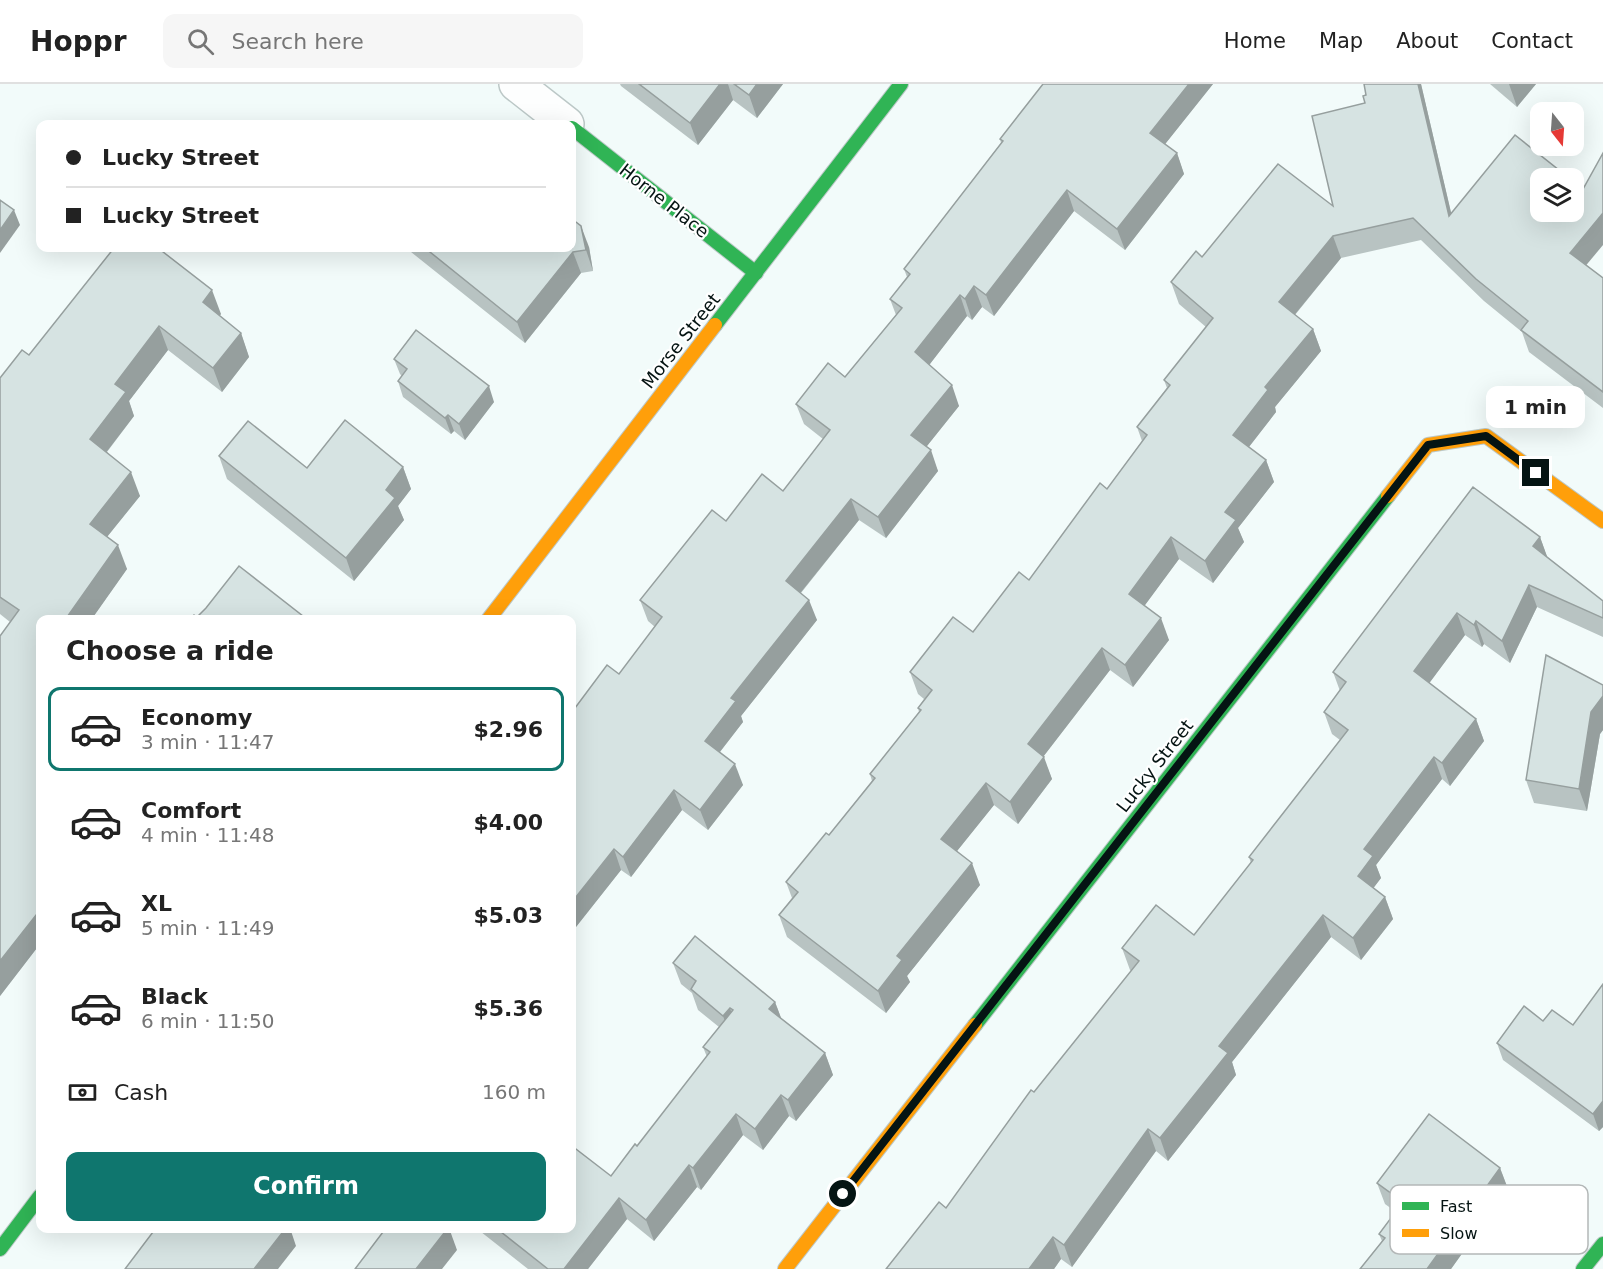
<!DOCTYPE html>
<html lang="en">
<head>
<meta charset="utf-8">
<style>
	:root { --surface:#fff; --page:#f6f6f6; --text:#222; --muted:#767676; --line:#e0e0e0; --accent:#0f766e }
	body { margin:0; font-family:"DejaVu Sans",sans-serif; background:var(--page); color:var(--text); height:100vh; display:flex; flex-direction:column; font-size:22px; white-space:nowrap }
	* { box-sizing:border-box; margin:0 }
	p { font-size:20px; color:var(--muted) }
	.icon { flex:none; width:33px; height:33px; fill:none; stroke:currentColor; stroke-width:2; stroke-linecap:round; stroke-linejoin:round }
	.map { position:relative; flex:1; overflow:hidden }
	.sheet { position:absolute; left:36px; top:531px; width:540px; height:618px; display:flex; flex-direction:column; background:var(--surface); border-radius:12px; box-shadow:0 6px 24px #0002 }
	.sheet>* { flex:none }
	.guide { position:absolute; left:36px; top:36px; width:540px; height:132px; border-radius:12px; box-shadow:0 6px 24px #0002; display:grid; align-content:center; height:132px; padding:0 30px; background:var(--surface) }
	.needle { width:39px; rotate:163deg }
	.controls { position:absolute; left:1530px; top:18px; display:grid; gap:12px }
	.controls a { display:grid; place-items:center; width:54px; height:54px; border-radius:12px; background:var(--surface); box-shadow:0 6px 24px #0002; font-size:30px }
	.end { position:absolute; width:27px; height:27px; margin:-14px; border:8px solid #051413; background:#fff; box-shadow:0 0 0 3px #fff }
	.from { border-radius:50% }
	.bubble { position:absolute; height:42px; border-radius:12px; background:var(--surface); box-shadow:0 6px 24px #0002; font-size:20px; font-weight:700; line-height:42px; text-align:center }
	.guide b { display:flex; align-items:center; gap:21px; height:57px; font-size:22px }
	.guide b+b { border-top:2px solid var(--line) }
	.guide i { width:15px; height:15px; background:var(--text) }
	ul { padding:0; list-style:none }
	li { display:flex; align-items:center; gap:18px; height:84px; margin:0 12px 9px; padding:0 18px; border:3px solid transparent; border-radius:12px }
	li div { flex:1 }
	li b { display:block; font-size:22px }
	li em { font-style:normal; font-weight:700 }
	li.on { border-color:var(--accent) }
	li>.icon { width:54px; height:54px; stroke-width:1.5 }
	h2 { padding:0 30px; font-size:27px; line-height:72px }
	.pay { display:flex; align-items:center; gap:15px; height:66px; padding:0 30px; font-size:22px }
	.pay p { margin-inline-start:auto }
	.primary-button { display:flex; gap:12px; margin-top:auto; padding:12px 30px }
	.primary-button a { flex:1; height:69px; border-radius:12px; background:var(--accent); color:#fff; font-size:24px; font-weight:700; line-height:69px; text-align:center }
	header { display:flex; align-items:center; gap:36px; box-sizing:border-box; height:84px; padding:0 30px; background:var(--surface); border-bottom:2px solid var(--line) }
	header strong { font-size:28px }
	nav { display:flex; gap:33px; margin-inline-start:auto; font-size:21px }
	.search { width:420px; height:54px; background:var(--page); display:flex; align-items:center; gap:15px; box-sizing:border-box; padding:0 21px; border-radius:12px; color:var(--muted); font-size:22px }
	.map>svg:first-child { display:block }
</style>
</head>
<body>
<header>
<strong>Hoppr</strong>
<div class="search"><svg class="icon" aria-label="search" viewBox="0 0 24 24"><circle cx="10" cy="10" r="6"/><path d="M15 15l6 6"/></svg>Search here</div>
<nav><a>Home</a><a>Map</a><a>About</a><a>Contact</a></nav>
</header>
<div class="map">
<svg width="1603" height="1185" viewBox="0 0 1603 1185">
	<rect width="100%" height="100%" fill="#f2fbfa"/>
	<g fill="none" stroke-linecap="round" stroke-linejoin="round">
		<defs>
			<path id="street" d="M516 0 567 40"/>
			<g id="fast">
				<path d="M572 44 756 189"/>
				<path d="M715 241 901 0"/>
				<path d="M975 941 1388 412"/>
				<path d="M0 1165 40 1112"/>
				<path d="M1583 1185 1603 1160"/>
			</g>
			<g id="slow">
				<path d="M1388 412 1428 361 1486 352 1603 437"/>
				<path d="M488 536 715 241"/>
				<path d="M785 1185 975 941"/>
			</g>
		</defs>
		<use href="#street" stroke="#bcc8c7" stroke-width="36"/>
		<use href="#fast" stroke="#bcc8c7" stroke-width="16"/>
		<use href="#slow" stroke="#bcc8c7" stroke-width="16"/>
		<use href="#street" stroke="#fdfefe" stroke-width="33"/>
		<use href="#fast" stroke="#30b455" stroke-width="14"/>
		<use href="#slow" stroke="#ff9f0a" stroke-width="14"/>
	</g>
	<g fill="#b8c3c2">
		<path d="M620 0H783L757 34 733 16 698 61 621 2Z"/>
		<path d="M1043 0H1213L1165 60 1177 69 1184 90 1125 166 1074 127 994 232 982 223 972 236 967 232 929 281 959 322 926 363 938 387 886 454 859 436 801 509 817 536 741 632 743 638 720 668 743 701 708 746 682 726 631 793 621 786 572 848 619 590 655 543 648 537 640 516 726 437 783 407 823 355 804 340 796 320 845 293 896 231 890 215 907 193 904 185 1001 59 1000 55Z"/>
		<path d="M1364 0H1421L1451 129 1586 181 1603 194V324L1529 268 1522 248 1484 217 1421 156 1341 174 1295 231 1313 245 1321 267 1275 323 1276 328 1249 363 1266 376 1274 398 1238 444 1244 458 1213 499 1179 475 1144 522 1169 556 1133 603 1110 586 1043 673 1052 695 1018 740 994 721 957 767 980 801 907 892 910 898 886 929 787 853 779 831 792 814 786 798 829 751 872 697 870 690 919 628 918 624 924 615 918 610 910 588 973 548 1029 496 1107 405 1142 357 1137 343 1167 304 1164 296 1206 243 1179 220 1171 198 1202 173 1333 122 1365 19 1366 11Z"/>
		<path d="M1490 0H1536L1517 23Z"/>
		<path d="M589 163 593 187 581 189 525 259 406 164Z"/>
		<path d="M114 164 221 230 219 232 241 249 249 273 222 308 168 266 129 317 134 332 107 368 140 412 107 453 127 485 91 536H40V860L0 912 10 538 0 530V294L29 271Z"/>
		<path d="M394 275 494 318 465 356 454 347 451 350 403 313 398 297 402 292 400 290Z"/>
		<path d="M219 372 307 384 403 383 411 405 398 422 404 436 354 497 227 395Z"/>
		<path d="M1540 453 1547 473 1603 517V553L1537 523 1510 579 1484 560 1482 563 1465 551 1429 599 1476 635 1484 657 1450 702 1442 695 1376 781 1381 794 1373 804 1385 813 1393 835 1361 876 1331 853 1232 978 1236 991 1168 1077 1156 1067 1072 1183 1061 1175 1054 1185H886L946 1124 1131 887 1130 886 1122 864 1194 851 1251 779 1249 773 1340 656 1332 650 1324 628 1340 607 1333 588Z"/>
		<path d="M1603 601V646L1600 650 1587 727 1534 719 1526 696Z"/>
		<path d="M673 879 775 918 781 934 825 969 833 991 796 1037 789 1032 763 1066 743 1051 701 1106 697 1103 654 1157 627 1135 588 1185H528L476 1144H572L611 1092 637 1062 707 973 703 963 719 943 698 926 692 909 681 900Z"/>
		<path d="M1603 900V1043L1599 1047 1503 976 1497 959 1543 937 1573 941Z"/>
		<path d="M1500 1084 1508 1105 1451 1185H1360L1382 1157 1379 1150 1396 1128 1385 1120 1377 1099Z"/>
	</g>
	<g fill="#969f9e">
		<path d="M720 0H728L733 16 698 61 690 39Z"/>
		<path d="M757 0H783L757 34 749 11Z"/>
		<path d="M1189 0H1213L1158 69 1150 49Z"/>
		<path d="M1418 0H1421L1457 154 1449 132Z"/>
		<path d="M1509 0H1536L1517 23Z"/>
		<path d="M1177 69 1184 90 1125 166 1117 145Z"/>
		<path d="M1067 106 1074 127 994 232 986 211Z"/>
		<path d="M14 126 20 141 0 169V146Z"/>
		<path d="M1603 129V161L1578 191 1570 169Z"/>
		<path d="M581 142 589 163 593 187 586 166Z"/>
		<path d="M1333 152 1341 174 1287 240 1279 218Z"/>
		<path d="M573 168 581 189 525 259 517 238Z"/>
		<path d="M974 202 982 223 972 236 965 215Z"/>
		<path d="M212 206 221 230 211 242 203 218Z"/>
		<path d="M960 211 967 232 923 289 915 268Z"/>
		<path d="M159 242 168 266 129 317 134 332 98 379 90 355 115 300Z"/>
		<path d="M1313 245 1321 267 1275 323 1276 328 1241 373 1233 351 1265 303Z"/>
		<path d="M241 249 249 273 222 308 213 284Z"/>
		<path d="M952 301 959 322 919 372 911 351Z"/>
		<path d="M489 302 494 318 465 356 459 340Z"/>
		<path d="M448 331 454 347 451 350 445 334Z"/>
		<path d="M931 366 938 387 886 454 878 433Z"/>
		<path d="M1266 376 1274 398 1238 444 1244 458 1213 499 1205 477 1225 428Z"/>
		<path d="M403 383 411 405 398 422 404 436 354 497 346 474 386 406Z"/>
		<path d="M131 388 140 412 98 464 90 440Z"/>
		<path d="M851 415 859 436 793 518 786 497Z"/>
		<path d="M1171 453 1179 475 1137 532 1129 510Z"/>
		<path d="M1540 453 1548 475 1533 462Z"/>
		<path d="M118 461 127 485 91 536H65Z"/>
		<path d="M1529 501 1537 523 1510 579 1502 557Z"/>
		<path d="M809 516 817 536 741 632 743 638 712 678 705 657 731 614Z"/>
		<path d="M1457 529 1465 551 1422 609 1414 587Z"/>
		<path d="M1161 534 1169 556 1133 603 1125 581Z"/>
		<path d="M1476 537 1484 560 1482 563 1474 541Z"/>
		<path d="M1102 564 1110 586 1036 682 1028 660Z"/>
		<path d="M1603 612V646L1600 650 1587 727 1579 705 1591 628Z"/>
		<path d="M1476 635 1484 657 1450 702 1442 679Z"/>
		<path d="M1044 673 1052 695 1018 740 1010 718Z"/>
		<path d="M1434 673 1442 695 1376 781 1381 794 1366 814 1358 792 1364 765Z"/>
		<path d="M735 680 743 701 708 746 700 726Z"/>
		<path d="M986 699 994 721 949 777 941 755Z"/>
		<path d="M674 706 682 726 631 793 623 773Z"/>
		<path d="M614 765 621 786 572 848V818Z"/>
		<path d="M972 779 980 801 907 892 910 898 886 929 878 907 897 872Z"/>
		<path d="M1385 813 1393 835 1361 876 1353 854Z"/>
		<path d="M37 830 40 841V860L0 912V877Z"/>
		<path d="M1323 831 1331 853 1232 978 1236 991 1168 1077 1160 1054 1219 962Z"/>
		<path d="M775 918 783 939 769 925Z"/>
		<path d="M730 924 737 945 731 953 723 932Z"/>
		<path d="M825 969 833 991 796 1037 788 1016Z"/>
		<path d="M781 1011 789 1032 763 1066 755 1045Z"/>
		<path d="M1603 1017V1043L1599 1047 1593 1030Z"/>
		<path d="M736 1030 743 1051 701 1106 693 1084Z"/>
		<path d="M1148 1045 1156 1067 1072 1183 1064 1161Z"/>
		<path d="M689 1081 697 1103 654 1157 646 1136Z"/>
		<path d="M1500 1084 1508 1105 1451 1185H1427Z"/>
		<path d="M619 1114 627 1135 588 1185H564Z"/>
		<path d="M286 1144H290L296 1162 278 1185H254Z"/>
		<path d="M448 1144H449L457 1166 442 1185H416Z"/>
		<path d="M1053 1153 1061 1175 1054 1185H1029Z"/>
	</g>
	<g fill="#d6e3e2" stroke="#969f9e" stroke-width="1.5">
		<path d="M639 0H720L690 39Z"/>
		<path d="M734 0H757L749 11Z"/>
		<path d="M1043 0H1189L1150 49 1177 69 1117 145 1067 106 986 211 974 202 965 215 960 211 915 268 952 301 911 351 931 366 878 433 851 415 786 497 809 516 731 614 736 617 705 657 735 680 700 726 674 706 623 773 614 765 572 818V628L607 581 619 590 662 533 640 516 712 426 726 437 762 390 783 407 830 346 796 320 828 279 845 293 902 224 890 215 910 190 904 185 1003 57 1000 55Z"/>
		<path d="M1364 0H1418L1449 132 1515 51 1569 94H1540V128H1574V98L1583 105 1603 69V129L1570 169 1603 194V308L1521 246 1528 237 1476 195 1413 134 1333 152 1279 218 1313 245 1265 303 1268 306 1233 351 1266 376 1225 428 1236 436 1205 477 1171 453 1129 510 1161 534 1125 581 1102 564 1028 660 1044 673 1010 718 986 699 941 755 972 779 897 872 902 876 878 907 779 831 798 808 786 798 826 749 829 751 875 694 870 690 921 626 918 624 932 606 910 588 953 533 973 548 1019 488 1029 496 1100 399 1107 405 1147 351 1137 343 1170 301 1164 296 1213 234 1171 198 1196 167 1202 173 1278 80 1333 122 1312 32 1365 19 1363 12 1366 11Z"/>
		<path d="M0 116 14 126 0 146Z"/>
		<path d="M572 135 581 142 586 166 573 168 517 238 425 164H572Z"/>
		<path d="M114 164H158L212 206 203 218 241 249 213 284 159 242 115 300 126 308 90 355 131 388 90 440 118 461 65 536H40V570L39 573 40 574V833L37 830 0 877V552L19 526 0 513V294L22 266 29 271Z"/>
		<path d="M416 246 489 302 459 340 448 331 445 334 398 297 407 285 394 275Z"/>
		<path d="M345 336 403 383 386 406 395 414 346 474 219 372 248 337 307 384Z"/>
		<path d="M1473 403 1540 453 1533 462 1603 517V534L1529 501 1502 557 1476 537 1474 541 1457 529 1414 587 1476 635 1442 679 1434 673 1364 765 1373 772 1358 792 1385 813 1353 854 1323 831 1219 962 1228 969 1160 1054 1148 1045 1064 1161 1053 1153 1029 1185H886L939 1118 946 1124 1031 1006 1034 1008 1139 877 1122 864 1156 821 1194 851 1253 776 1249 773 1348 646 1324 628 1346 598 1333 588Z"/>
		<path d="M239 482 308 536H191L194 531 197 533 206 524Z"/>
		<path d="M1546 571 1603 601V612L1591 628 1579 705 1526 696Z"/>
		<path d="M695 852 775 918 769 925 825 969 788 1016 781 1011 755 1045 736 1030 693 1084 689 1081 646 1136 619 1114 564 1185H548L496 1144H572V1062L611 1092 635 1060 637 1062 710 968 703 963 733 926 730 924 723 932 691 905 696 897 673 879Z"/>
		<path d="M1603 900V1017L1593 1030 1497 959 1524 922 1543 937 1552 926 1573 941Z"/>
		<path d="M1429 1030 1500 1084 1427 1185H1360L1385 1154 1379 1150 1403 1118 1377 1099Z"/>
		<path d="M156 1144H286L254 1185H125Z"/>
		<path d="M386 1144H448L416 1185H355Z"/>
	</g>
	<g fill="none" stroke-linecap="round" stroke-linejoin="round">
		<path stroke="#051413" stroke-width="8" d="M843 1110 1428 361 1486 352 1536 389"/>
	</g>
	<g text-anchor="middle" stroke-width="4.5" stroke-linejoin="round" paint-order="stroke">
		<g font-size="18" fill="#051413" stroke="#fff">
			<text transform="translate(664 117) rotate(38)" y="6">Horne Place</text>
			<text transform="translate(681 257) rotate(-52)" y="6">Morse Street</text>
			<text transform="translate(1155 682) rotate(-52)" y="6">Lucky Street</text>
		</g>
	</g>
	<rect x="1390" y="1101" width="198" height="69" rx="9" fill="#fff" stroke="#b4b8b8" stroke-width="1.5"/>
	<rect x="1402" y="1118" width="27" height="8" fill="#30b455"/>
	<rect x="1402" y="1145" width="27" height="8" fill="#ff9f0a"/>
	<g font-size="16" fill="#051413">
		<text x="1440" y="1128">Fast</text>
		<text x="1440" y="1155">Slow</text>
	</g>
</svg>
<div class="controls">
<a><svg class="needle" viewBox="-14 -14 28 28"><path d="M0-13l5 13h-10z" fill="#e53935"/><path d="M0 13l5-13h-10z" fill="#767676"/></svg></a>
<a><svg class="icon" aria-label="layers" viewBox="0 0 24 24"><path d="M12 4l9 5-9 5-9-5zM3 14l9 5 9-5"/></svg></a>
</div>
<i class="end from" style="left:843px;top:1110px"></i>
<i class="end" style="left:1536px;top:389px"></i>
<div class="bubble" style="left:1486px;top:302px;width:99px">1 min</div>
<div class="guide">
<b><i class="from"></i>Lucky Street</b>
<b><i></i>Lucky Street</b>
</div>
<section class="sheet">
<h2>Choose a ride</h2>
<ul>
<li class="on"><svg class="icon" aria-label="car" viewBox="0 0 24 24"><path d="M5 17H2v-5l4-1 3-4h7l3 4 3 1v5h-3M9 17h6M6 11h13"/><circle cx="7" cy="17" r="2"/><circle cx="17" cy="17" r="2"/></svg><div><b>Economy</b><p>3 min · 11:47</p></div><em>$2.96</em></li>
<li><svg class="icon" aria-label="car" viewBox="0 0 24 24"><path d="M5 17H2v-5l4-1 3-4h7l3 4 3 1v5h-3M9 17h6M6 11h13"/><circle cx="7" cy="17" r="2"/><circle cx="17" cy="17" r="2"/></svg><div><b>Comfort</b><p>4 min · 11:48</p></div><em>$4.00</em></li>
<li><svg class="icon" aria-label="car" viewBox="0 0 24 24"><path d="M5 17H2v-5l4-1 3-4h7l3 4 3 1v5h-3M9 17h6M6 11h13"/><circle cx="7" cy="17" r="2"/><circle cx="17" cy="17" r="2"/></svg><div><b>XL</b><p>5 min · 11:49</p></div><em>$5.03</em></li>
<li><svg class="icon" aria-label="car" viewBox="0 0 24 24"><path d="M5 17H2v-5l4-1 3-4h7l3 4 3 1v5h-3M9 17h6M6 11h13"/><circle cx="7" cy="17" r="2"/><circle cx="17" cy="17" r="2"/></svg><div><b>Black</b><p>6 min · 11:50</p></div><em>$5.36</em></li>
</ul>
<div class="pay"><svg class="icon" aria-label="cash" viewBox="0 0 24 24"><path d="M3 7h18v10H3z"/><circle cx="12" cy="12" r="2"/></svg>Cash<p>160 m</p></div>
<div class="primary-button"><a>Confirm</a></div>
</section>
</div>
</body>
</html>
